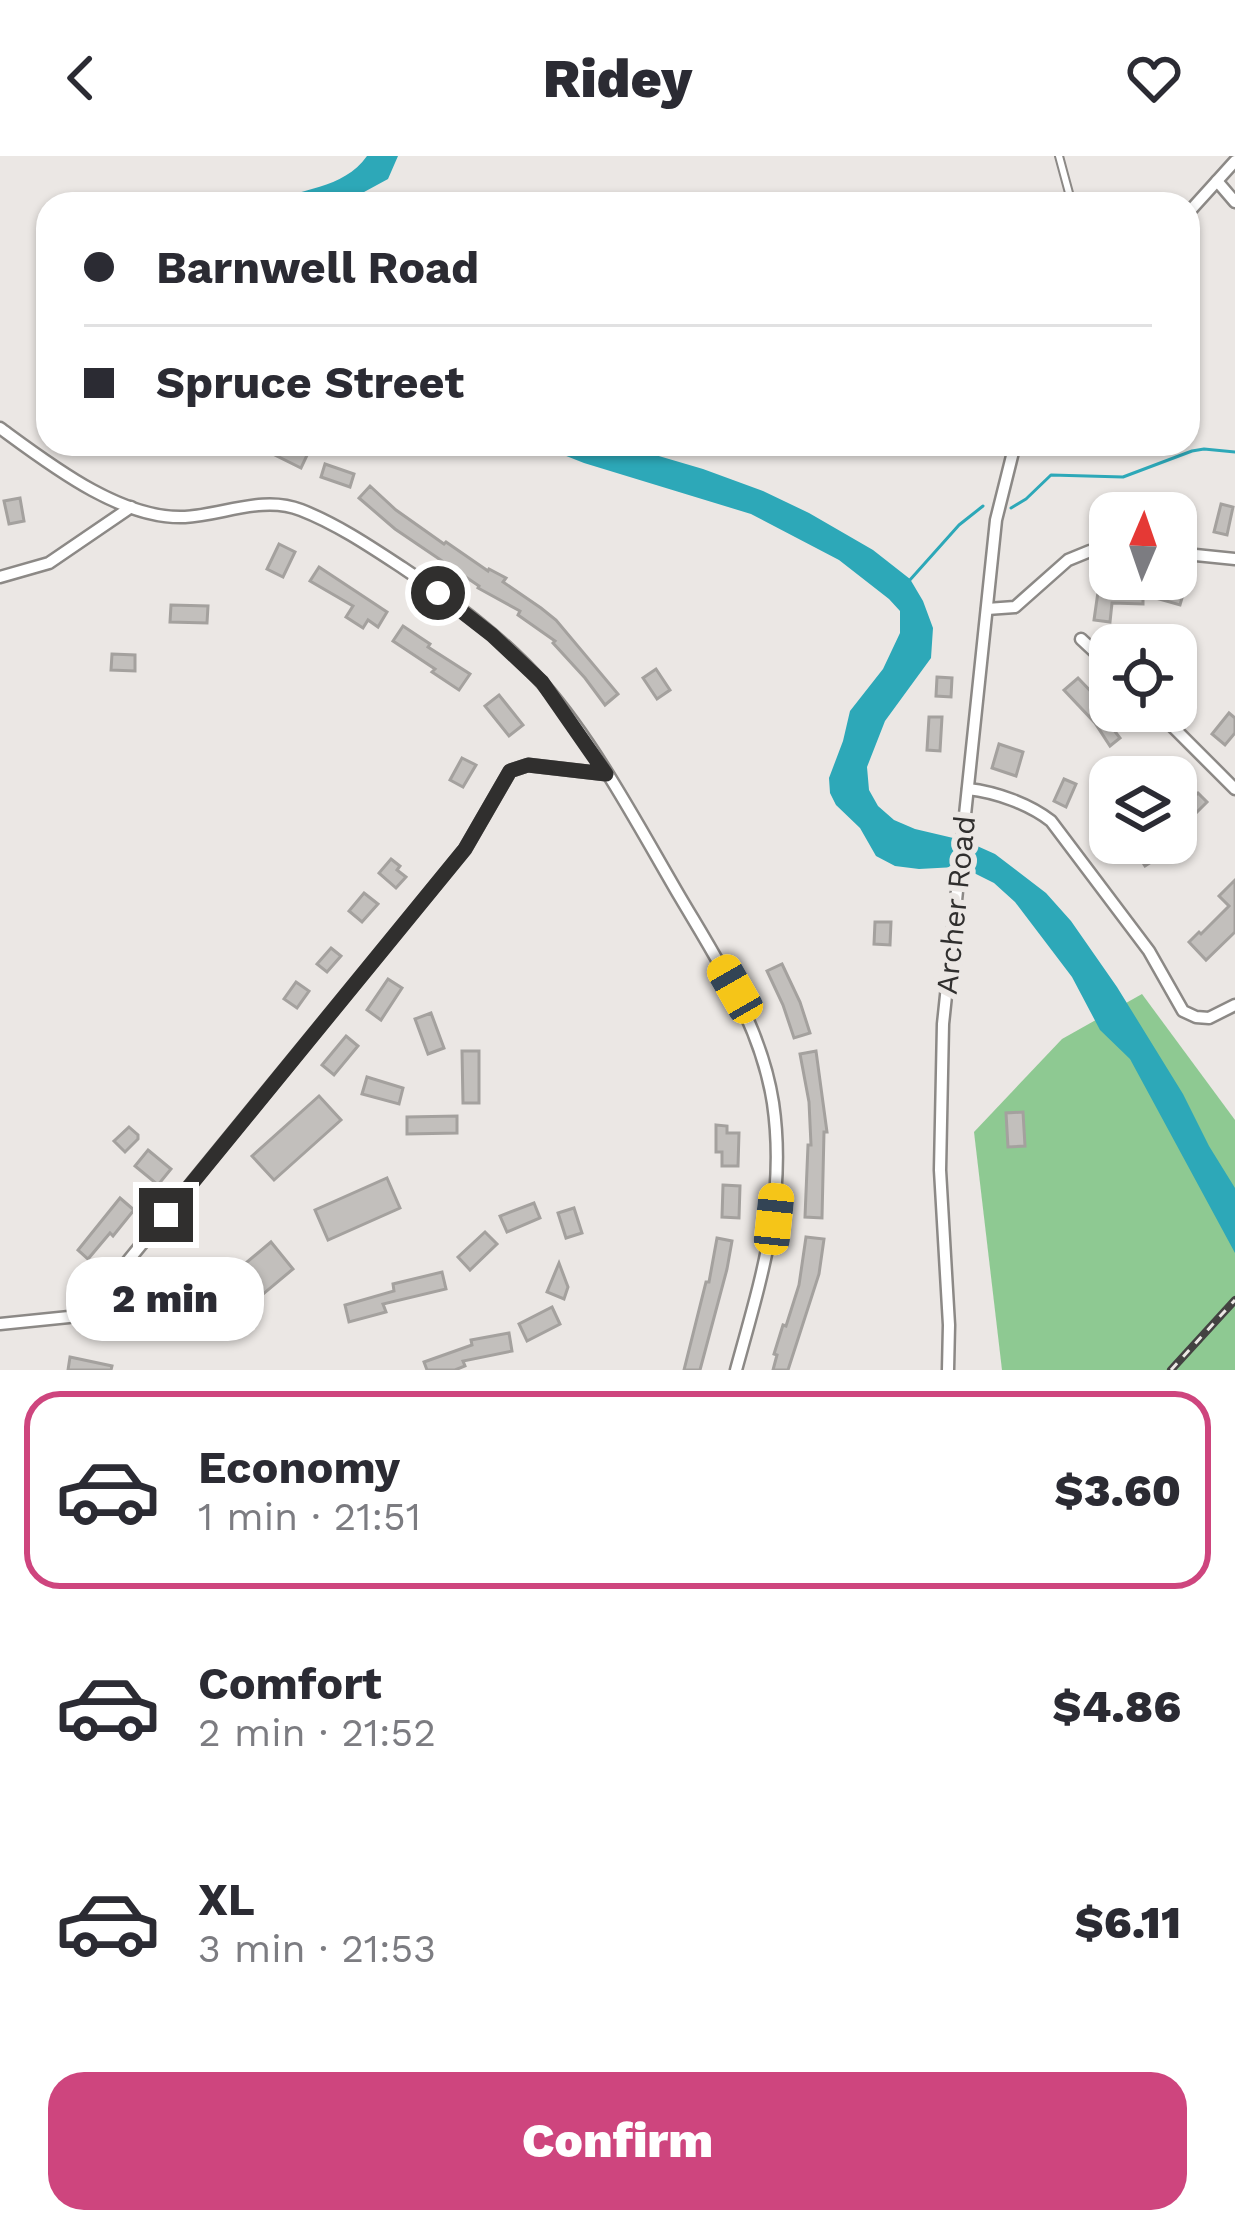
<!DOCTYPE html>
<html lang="en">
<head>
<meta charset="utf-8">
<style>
	:root { --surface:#fff; --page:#f7f7f7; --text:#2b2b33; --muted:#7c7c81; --line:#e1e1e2; --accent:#ce457e }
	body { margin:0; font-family:"Work Sans",sans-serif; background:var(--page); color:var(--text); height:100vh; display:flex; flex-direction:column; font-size:45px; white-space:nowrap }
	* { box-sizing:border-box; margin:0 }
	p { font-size:39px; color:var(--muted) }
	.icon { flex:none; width:66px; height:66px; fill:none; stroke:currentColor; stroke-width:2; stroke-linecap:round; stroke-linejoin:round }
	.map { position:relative; height:1214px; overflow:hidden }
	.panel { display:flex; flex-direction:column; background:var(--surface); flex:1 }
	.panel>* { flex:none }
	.top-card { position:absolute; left:36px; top:36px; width:1164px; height:264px; border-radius:36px; box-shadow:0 3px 9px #0004; display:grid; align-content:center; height:264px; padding:0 48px; background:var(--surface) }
	.needle { width:78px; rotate:2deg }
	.controls { position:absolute; left:1089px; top:336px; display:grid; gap:24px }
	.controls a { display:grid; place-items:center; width:108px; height:108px; border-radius:24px; background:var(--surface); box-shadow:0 3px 9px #0004; font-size:60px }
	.end { position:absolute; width:54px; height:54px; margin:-27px; border:15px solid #302f2e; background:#fff; box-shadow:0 0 0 6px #fff }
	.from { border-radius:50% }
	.bubble { position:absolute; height:84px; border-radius:36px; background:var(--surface); box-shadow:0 3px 9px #0004; font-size:39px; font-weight:800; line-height:84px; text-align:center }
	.car { position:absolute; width:36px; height:72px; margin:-36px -18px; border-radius:15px; box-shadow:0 0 9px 3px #0007; background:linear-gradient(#f5c518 24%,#345 0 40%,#f5c518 0 76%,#345 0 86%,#f5c518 0) }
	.top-card b { display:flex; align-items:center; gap:42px; height:114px; font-size:45px }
	.top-card b+b { border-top:3px solid var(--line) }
	.top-card i { width:30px; height:30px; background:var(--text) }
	ul { padding:21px 0 0; list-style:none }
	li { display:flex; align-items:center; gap:36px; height:198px; margin:0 24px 18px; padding:0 24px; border:6px solid transparent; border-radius:36px }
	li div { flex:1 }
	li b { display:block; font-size:45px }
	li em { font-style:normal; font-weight:800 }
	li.on { border-color:var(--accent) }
	li>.icon { width:108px; height:108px; stroke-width:1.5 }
	.primary-button { display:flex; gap:24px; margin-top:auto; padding:24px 48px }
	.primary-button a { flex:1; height:138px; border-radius:36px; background:var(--accent); color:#fff; font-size:48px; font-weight:800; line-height:138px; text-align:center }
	header { display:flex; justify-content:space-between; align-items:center; height:156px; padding:0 48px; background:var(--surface); font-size:54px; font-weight:800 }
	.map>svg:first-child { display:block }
</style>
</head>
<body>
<header><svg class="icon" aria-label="back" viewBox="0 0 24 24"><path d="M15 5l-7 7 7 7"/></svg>Ridey<svg class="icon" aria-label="heart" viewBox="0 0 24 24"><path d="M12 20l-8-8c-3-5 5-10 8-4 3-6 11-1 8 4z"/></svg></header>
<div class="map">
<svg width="1235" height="1214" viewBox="0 0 1235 1214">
	<rect width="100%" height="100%" fill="#ebe7e4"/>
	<path fill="#8ec992" d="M1142 838 1235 964V1214H1002L974 976 1062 883Z"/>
	<g fill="#2da8b8">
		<path d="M367 0H398L388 23 342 48H265C299 32 343 34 367 0Z"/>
		<path d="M536 288H618L703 313 763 335 809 357 873 394 910 423 923 445 933 472 931 502 885 565 867 611 869 634 878 650 894 664 915 673 966 685 995 698 1046 737 1071 765 1117 831 1183 938 1209 990 1235 1032V1097L1130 903 1100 874 1072 821 1015 746 994 727 970 715 956 711 919 713 895 710 876 700 860 672 836 649 830 637 829 622 843 585 850 555 883 513 900 477V455L889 443 839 404 751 358 584 307Z"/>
	</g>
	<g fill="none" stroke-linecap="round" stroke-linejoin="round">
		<g stroke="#2da8b8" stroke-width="3">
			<path d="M1011 352 1026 343 1051 319 1123 321 1192 295 1204 293 1235 296"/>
			<path d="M909 425 959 369 983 350"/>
		</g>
	</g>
	<g fill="#c2bfbc" stroke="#a4a19e" stroke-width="3">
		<path d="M280 288 297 293 300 288 310 293 301 312 275 299Z"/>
		<path d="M325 308 354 318 350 331 321 321Z"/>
		<path d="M370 330 396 354 444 388 446 386 488 415 489 413 506 422 503 426 541 452 556 464 618 538 605 549 585 522 553 487 555 485 518 459 520 455 478 432 479 430 395 373 359 342Z"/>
		<path d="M20 342 24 365 9 368 4 345Z"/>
		<path d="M1221 348 1233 351 1227 379 1214 376Z"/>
		<path d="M279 388 295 396 283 421 267 413Z"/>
		<path d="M319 411 387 456 378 471 368 464 363 472 346 461 353 450 310 425Z"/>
		<path d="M1181 411 1190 414 1180 449 1159 443 1165 423H1178Z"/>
		<path d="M1129 423H1143V448L1112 447 1110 466 1094 464 1098 436 1129 440Z"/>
		<path d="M171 449 208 450 207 467 170 466Z"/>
		<path d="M403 470 430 488 428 491 470 518 459 534 432 516 435 513 393 485Z"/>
		<path d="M112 498 135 499V515L111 514Z"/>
		<path d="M656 513 670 534 657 543 643 522Z"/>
		<path d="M937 521 952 522 951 541 936 540Z"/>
		<path d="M1078 522 1101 546 1096 551 1120 582 1110 590 1095 567 1064 534Z"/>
		<path d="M499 539 523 569 509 580 485 550Z"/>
		<path d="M1229 557 1235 562V577L1225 589 1212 578Z"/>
		<path d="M929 561H942L940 595 927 594Z"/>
		<path d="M999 588 1023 596 1016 620 992 612Z"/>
		<path d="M462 602 476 609 463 631 450 624Z"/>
		<path d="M1064 623 1076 628 1066 651 1054 645Z"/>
		<path d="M1198 637 1207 646 1189 664 1180 655Z"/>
		<path d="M1150 687 1159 701 1145 710 1136 696Z"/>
		<path d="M391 703 400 710 397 714 406 721 396 732 379 717Z"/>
		<path d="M1235 724V776L1206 804 1189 786 1199 776 1201 778 1229 750 1219 740Z"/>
		<path d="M364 737 378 748 362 766 349 755Z"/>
		<path d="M875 766H891L890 789 874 788Z"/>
		<path d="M331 792 341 800 327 816 317 808Z"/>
		<path d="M782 808 800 846 810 877 794 882 783 849 767 815Z"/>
		<path d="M388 823 402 832 381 864 367 854Z"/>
		<path d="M296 826 309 835 297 852 284 843Z"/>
		<path d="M431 857 444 892 428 898 415 863Z"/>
		<path d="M346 880 358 890 334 919 322 909Z"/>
		<path d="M462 895H479V947H463Z"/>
		<path d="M816 895 827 976H824L822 1062 805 1061 808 989H811L809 946 800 898Z"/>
		<path d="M367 921 403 932 399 948 362 938Z"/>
		<path d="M319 940 341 964 274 1024 252 1000Z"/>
		<path d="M1023 956 1025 990 1008 991 1006 957Z"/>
		<path d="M457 960V977L407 978V961Z"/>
		<path d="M716 969 727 970V977H739L738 1010H722V996H716Z"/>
		<path d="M129 971 138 979V983L125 996 114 985Z"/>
		<path d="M148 994 171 1013 158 1029 135 1010Z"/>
		<path d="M387 1022 400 1052 328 1084 315 1054Z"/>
		<path d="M723 1029 740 1030 739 1062 722 1061Z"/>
		<path d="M120 1042 134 1054 113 1080 110 1077 88 1103 78 1094Z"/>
		<path d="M534 1047 540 1062 507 1076 500 1060Z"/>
		<path d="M574 1052 582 1077 566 1082 558 1057Z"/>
		<path d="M485 1076 497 1088 470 1114 458 1101Z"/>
		<path d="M806 1081 824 1083 819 1118 788 1214H773L777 1199 774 1198 783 1169 786 1170 799 1129Z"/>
		<path d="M717 1082 732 1085 727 1113 700 1214H684L706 1126H709Z"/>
		<path d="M271 1086 293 1113 232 1164 210 1137Z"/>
		<path d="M559 1107 568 1131 564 1143 547 1136Z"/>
		<path d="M442 1116 446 1133 383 1148 386 1156 349 1166 345 1149 394 1135 393 1128Z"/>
		<path d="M170 1139 186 1152 171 1170 155 1157Z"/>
		<path d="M552 1151 560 1168 527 1185 519 1168Z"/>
		<path d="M509 1177 512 1195 463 1205 465 1210 455 1214H427L424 1206 472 1189 471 1184Z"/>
		<path d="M70 1201 112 1210 111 1214H68Z"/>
	</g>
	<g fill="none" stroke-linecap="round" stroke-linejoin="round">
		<defs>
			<path id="service" d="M1059 0 1072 48"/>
			<g id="minor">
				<path d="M1217 25 1235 46"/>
				<path d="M1188 57 1235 5"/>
				<path d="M0 272C49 308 121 364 185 361 223 359 263 339 301 354 337 368 371 391 403 412 452 445 504 483 543 528 596 589 639 671 680 741 719 807 761 870 773 947 787 1043 761 1123 736 1214"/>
				<path d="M1176 397 1235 403"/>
				<path d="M0 421 49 407 131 351"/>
				<path d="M987 453 1015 451 1068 404 1090 395 1110 393"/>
				<path d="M1081 483 1110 510"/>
				<path d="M1157 555 1235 633"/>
				<path d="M968 633C996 636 1029 648 1051 665L1149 795 1183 855 1196 861 1209 862 1235 849"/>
				<path d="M0 1168 69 1161 79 1157 96 1144 465 693 510 615 528 609 606 618"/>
				<path d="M948 1214 949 1169 940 1014 943 868 996 364 1015 288"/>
			</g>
		</defs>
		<use href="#service" stroke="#8c8986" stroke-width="10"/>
		<use href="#minor" stroke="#8c8986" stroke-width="15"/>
		<use href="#service" stroke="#fff" stroke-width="6"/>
		<use href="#minor" stroke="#fff" stroke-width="10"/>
		<defs>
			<path id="rail" d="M1171 1214 1235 1144"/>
		</defs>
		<use href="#rail" stroke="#434241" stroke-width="8"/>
		<use href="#rail" stroke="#ebe7e4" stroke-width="3" stroke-dasharray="9" stroke-linecap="butt"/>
	</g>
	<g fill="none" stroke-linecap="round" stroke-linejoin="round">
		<path stroke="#302f2e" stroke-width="15" d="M166 1059 465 693 510 615 528 609 606 618 542 526 492 479 438 437"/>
	</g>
	<g text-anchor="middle" stroke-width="12" stroke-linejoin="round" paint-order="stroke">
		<g font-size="30" fill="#302f2e" stroke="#ebe7e4">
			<text transform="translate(956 749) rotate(-84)" y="10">Archer Road</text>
		</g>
	</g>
</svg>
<div class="controls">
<a><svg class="needle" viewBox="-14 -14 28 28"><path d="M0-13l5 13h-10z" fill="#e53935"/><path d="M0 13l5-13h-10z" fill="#7c7c81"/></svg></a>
<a><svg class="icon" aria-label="locate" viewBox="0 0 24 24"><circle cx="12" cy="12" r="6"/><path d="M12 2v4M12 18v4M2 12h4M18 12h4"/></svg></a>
<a><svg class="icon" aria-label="layers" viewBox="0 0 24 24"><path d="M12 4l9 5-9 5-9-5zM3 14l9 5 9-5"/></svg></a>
</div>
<i class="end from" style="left:438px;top:437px"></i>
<i class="end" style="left:166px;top:1059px"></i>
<div class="bubble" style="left:66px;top:1101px;width:198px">2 min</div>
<i class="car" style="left:735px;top:833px;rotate:330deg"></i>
<i class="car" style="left:774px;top:1063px;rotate:6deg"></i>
<div class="top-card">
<b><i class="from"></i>Barnwell Road</b>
<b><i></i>Spruce Street</b>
</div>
</div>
<section class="panel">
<ul>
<li class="on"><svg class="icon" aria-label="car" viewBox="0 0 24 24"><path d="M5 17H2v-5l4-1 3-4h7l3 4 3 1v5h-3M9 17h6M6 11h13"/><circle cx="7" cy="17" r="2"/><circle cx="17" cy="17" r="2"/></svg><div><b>Economy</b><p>1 min · 21:51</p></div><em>$3.60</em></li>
<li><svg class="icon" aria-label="car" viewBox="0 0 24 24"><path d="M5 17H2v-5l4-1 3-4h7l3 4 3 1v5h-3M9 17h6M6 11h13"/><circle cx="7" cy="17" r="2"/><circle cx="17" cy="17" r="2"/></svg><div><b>Comfort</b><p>2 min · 21:52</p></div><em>$4.86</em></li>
<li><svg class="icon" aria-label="car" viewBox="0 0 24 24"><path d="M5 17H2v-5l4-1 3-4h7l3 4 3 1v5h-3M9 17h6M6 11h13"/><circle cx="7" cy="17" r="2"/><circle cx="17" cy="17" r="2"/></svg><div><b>XL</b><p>3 min · 21:53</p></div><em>$6.11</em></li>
</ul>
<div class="primary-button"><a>Confirm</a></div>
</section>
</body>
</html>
